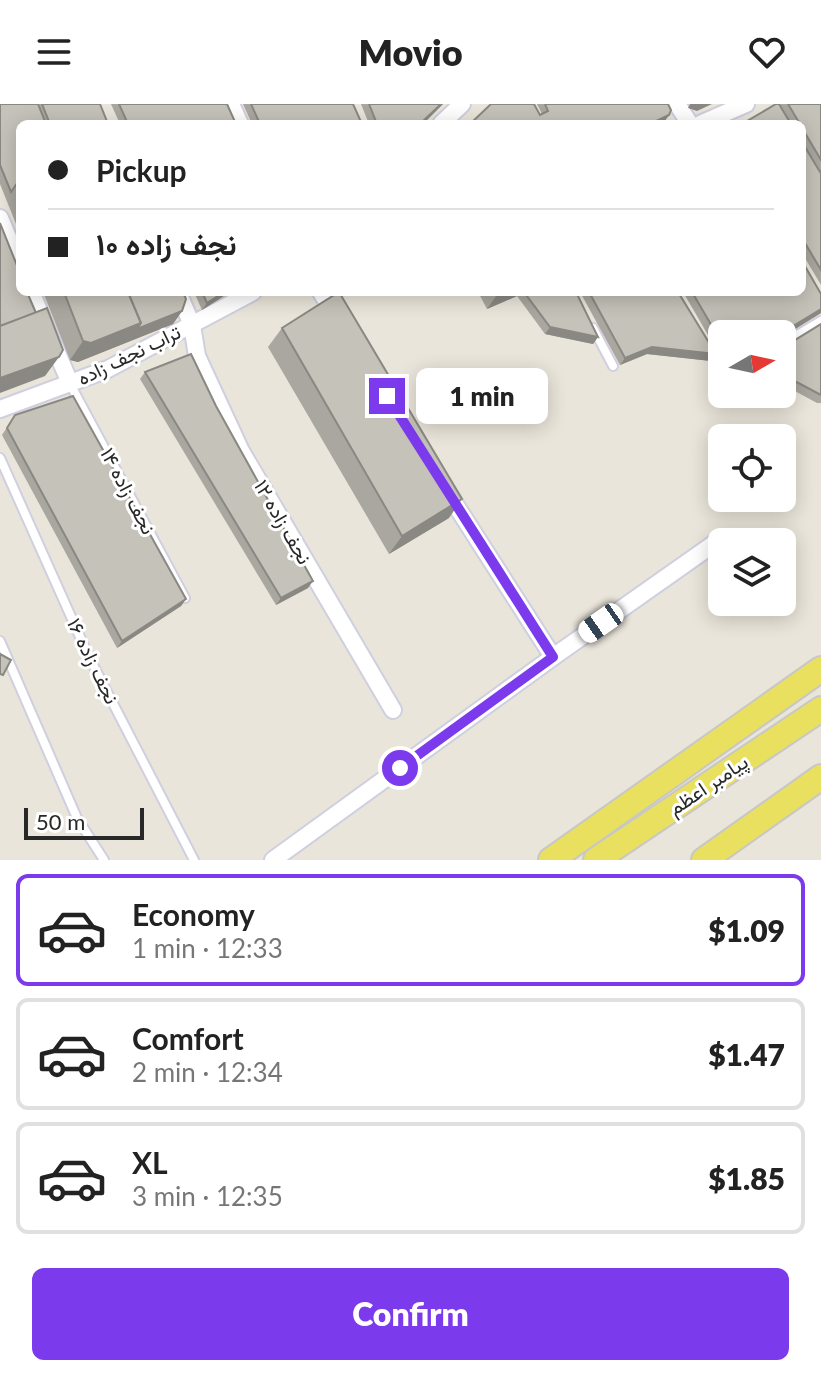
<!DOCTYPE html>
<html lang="en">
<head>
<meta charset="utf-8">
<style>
	:root { --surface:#fff; --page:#f6f6f6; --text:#222; --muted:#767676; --line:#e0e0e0; --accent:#7c3aed }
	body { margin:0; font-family:Lato,Vazirmatn,sans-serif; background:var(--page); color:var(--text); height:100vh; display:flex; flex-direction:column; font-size:30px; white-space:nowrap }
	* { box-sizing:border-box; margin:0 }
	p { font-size:26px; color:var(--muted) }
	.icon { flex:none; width:44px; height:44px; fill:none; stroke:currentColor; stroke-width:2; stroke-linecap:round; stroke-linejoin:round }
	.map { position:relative; height:756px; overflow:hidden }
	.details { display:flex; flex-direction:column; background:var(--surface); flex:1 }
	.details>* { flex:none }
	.hud { position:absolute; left:16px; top:16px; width:790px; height:176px; border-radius:12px; box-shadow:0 4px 20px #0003; display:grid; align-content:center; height:176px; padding:0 32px; background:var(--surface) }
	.needle { width:52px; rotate:81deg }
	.controls { position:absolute; left:708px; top:216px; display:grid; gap:16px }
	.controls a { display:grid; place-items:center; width:88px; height:88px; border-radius:12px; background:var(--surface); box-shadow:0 4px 20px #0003; font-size:40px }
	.scale { position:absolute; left:24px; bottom:20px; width:120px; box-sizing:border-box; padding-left:8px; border:4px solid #282828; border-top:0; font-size:22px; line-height:28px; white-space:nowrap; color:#282828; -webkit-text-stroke:6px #fff; paint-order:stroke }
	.end { position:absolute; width:36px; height:36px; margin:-18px; border:10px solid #7c3aed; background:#fff; box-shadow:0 0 0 4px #fff }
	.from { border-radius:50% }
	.bubble { position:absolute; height:56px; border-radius:12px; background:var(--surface); box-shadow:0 4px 20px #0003; font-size:26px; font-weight:800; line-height:56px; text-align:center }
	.car { position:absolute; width:24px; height:48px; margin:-24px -12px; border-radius:10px; box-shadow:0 0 6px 2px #0007; background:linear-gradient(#fff 24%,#345 0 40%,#fff 0 76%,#345 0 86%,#fff 0) }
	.hud b { display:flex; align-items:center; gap:28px; height:76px; font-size:30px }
	.hud b+b { border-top:2px solid var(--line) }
	.hud i { width:20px; height:20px; background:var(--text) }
	ul { padding:14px 0 0; list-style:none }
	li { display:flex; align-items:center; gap:24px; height:112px; margin:0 16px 12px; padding:0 16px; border:4px solid var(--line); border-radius:12px }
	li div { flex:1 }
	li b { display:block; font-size:30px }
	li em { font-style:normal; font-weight:800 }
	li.selected { border-color:var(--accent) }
	li>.icon { width:72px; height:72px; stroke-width:1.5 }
	.button { display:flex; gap:16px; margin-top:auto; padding:16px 32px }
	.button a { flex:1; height:92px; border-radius:12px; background:var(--accent); color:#fff; font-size:32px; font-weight:800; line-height:92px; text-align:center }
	header { display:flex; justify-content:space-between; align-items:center; height:104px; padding:0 32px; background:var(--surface); font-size:36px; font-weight:800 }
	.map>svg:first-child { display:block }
</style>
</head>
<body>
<header><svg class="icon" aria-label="menu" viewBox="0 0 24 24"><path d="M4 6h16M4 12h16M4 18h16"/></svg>Movio<svg class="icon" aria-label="heart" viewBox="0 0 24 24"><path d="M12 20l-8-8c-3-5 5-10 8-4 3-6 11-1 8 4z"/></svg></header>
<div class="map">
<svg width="821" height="756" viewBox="0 0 821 756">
	<rect width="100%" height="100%" fill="#eae5da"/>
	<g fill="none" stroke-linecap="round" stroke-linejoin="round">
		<defs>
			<g id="lane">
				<path d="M593 224 613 262"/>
				<path d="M782 240 821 217"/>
				<path d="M70 280 185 494"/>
				<path d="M0 354 89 553 194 756"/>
				<path d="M0 537 77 714 104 756"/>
			</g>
			<g id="street">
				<path d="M231 0 240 20"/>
				<path d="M677 0 690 20"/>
				<path d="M441 20 462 0"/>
				<path d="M700 20 746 0"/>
				<path d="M0 114 20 162"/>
				<path d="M31 188 70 279"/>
				<path d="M178 188 192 221 197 252 241 347 393 606"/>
				<path d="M321 188 337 214"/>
				<path d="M0 305 108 265 253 188"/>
				<path d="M446 386 553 553"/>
				<path d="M273 756 553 553 722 434"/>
			</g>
			<g id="primary">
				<path d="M551 756 821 565"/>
				<path d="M596 756 821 605"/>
				<path d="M704 756 821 673"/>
			</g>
		</defs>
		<use href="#lane" stroke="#cfcfe0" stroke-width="12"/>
		<use href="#street" stroke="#cfcfe0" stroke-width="20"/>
		<use href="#primary" stroke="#c7c7c7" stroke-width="28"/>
		<use href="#lane" stroke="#fff" stroke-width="8"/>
		<use href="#street" stroke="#fff" stroke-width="16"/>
		<use href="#primary" stroke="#e9e05f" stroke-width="24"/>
	</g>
	<g fill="#a9a79f">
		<path d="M0 0H100L108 20H20V130L0 80Z"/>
		<path d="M111 0H227L236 20H120Z"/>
		<path d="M243 0H353L362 20H252Z"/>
		<path d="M361 0H443L423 20H369Z"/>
		<path d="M537 0H668L669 11 664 18 540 11 542 10Z"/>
		<path d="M776 0H821V181L802 149V20H742Z"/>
		<path d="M43 188H183L182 207 173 220 78 258 70 256Z"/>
		<path d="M194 188H230L202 206Z"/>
		<path d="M478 188H576L598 233 593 240 545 230 517 192 487 205Z"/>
		<path d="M580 188H678L716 250 711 257 647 250 620 261Z"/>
		<path d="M683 188H802L821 190V209L782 233 722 230V263L721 262 715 243Z"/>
		<path d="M821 220V299H817L782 280V244Z"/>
		<path d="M282 224 449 414 389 450 268 243Z"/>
		<path d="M145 268 216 302 308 484 276 501 140 275Z"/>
		<path d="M15 311 186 495 181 502 117 544 2 331Z"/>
	</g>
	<g fill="#8a8882">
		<path d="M441 0H443L423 20H420Z"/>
		<path d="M690 0H712L697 7 688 4Z"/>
		<path d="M669 11 664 18 660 20H650Z"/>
		<path d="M224 188H230L202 206 207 199Z"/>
		<path d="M499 188H520L517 192 487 205Z"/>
		<path d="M821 205V209L782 233V230H780Z"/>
		<path d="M182 207 173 220 78 258 70 256 83 237Z"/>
		<path d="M550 223 598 233 593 240 545 230Z"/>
		<path d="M652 243 716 250 711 257 647 250 620 261 625 254Z"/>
		<path d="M59 253 45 272 0 289V274Z"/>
		<path d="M462 395 449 414 389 450 402 432Z"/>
		<path d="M313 477 308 484 276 501 281 494Z"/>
		<path d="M186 495 181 502 117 544 122 537Z"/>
	</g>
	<g fill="#c5c2b9" stroke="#8a8882" stroke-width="2">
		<path d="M0 0H38L46 20H20V75L11 88 0 61Z"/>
		<path d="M42 0H100L108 20H50Z"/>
		<path d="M119 0H227L236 20H128Z"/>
		<path d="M251 0H353L362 20H260Z"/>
		<path d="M369 0H441L420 20H377Z"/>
		<path d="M491 0H534L540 11 548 7 545 0H668L671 6 669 11 650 20H470Z"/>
		<path d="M776 0H779L791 20H742Z"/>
		<path d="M788 0H821V56L802 24V20H800Z"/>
		<path d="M802 38 820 68 821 67V166L802 134Z"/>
		<path d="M0 119 20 169V188H27L36 209 0 222Z"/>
		<path d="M802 157 821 190V205L780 230H722V243L720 236 692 188H802Z"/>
		<path d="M64 188H128L141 219 91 239 83 237Z"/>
		<path d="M128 188H183L186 195 182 207 137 225 141 219Z"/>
		<path d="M202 188H224L207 199Z"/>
		<path d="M339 188 462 395 402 432 282 224Z"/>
		<path d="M524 188H576L598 233 550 223Z"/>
		<path d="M589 188H678L716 250 652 243 625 254Z"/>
		<path d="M47 204 63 246 59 253 0 274V222Z"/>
		<path d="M821 220V291L787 273 782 263V244Z"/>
		<path d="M191 250 216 302 313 477 281 494 145 268Z"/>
		<path d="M73 292 186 495 122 537 7 324 15 311Z"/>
		<path d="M0 550 11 556 3 571 0 570Z"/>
	</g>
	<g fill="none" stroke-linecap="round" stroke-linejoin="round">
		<path stroke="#7c3aed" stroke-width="10" d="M387 292 553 553 400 664"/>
	</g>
	<g text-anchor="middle" stroke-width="6" stroke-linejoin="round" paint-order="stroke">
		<g font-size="20" fill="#282828" stroke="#fff">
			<text transform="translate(129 251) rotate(-26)" y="7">تراب نجف زاده</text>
			<text transform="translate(128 387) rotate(62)" y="7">نجف زاده ۱۴</text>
			<text transform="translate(283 418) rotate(60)" y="7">نجف زاده ۱۲</text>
			<text transform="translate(93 557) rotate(64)" y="7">نجف زاده ۱۶</text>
			<text transform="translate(708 681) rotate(-34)" y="7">پیامبر اعظم</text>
		</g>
	</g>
</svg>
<div class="controls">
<a><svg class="needle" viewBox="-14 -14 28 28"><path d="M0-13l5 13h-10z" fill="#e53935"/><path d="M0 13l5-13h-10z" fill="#767676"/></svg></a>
<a><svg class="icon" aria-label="locate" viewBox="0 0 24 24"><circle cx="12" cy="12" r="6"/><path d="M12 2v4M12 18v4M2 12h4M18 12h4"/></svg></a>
<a><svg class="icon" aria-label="layers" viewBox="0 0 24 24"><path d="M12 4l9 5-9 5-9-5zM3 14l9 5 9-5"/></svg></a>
</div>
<div class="scale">50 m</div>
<i class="end from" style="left:400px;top:664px"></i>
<i class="end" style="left:387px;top:292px"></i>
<div class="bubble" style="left:416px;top:264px;width:132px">1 min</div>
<i class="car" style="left:601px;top:519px;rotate:235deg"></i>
<div class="hud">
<b><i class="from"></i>Pickup</b>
<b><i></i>نجف زاده ۱۰</b>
</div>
</div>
<section class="details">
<ul>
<li class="selected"><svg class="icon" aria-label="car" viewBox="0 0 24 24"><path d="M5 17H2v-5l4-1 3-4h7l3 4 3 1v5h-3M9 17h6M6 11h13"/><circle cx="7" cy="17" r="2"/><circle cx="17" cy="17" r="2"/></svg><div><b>Economy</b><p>1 min · 12:33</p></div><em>$1.09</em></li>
<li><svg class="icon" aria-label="car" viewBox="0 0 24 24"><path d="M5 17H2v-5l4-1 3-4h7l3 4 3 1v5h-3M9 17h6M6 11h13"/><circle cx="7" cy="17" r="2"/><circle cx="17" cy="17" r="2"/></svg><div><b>Comfort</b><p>2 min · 12:34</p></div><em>$1.47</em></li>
<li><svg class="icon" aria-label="car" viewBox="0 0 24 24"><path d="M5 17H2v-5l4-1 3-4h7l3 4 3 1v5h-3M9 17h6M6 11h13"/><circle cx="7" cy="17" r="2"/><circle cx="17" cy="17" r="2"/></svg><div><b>XL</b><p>3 min · 12:35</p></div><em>$1.85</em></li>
</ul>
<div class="button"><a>Confirm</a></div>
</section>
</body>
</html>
